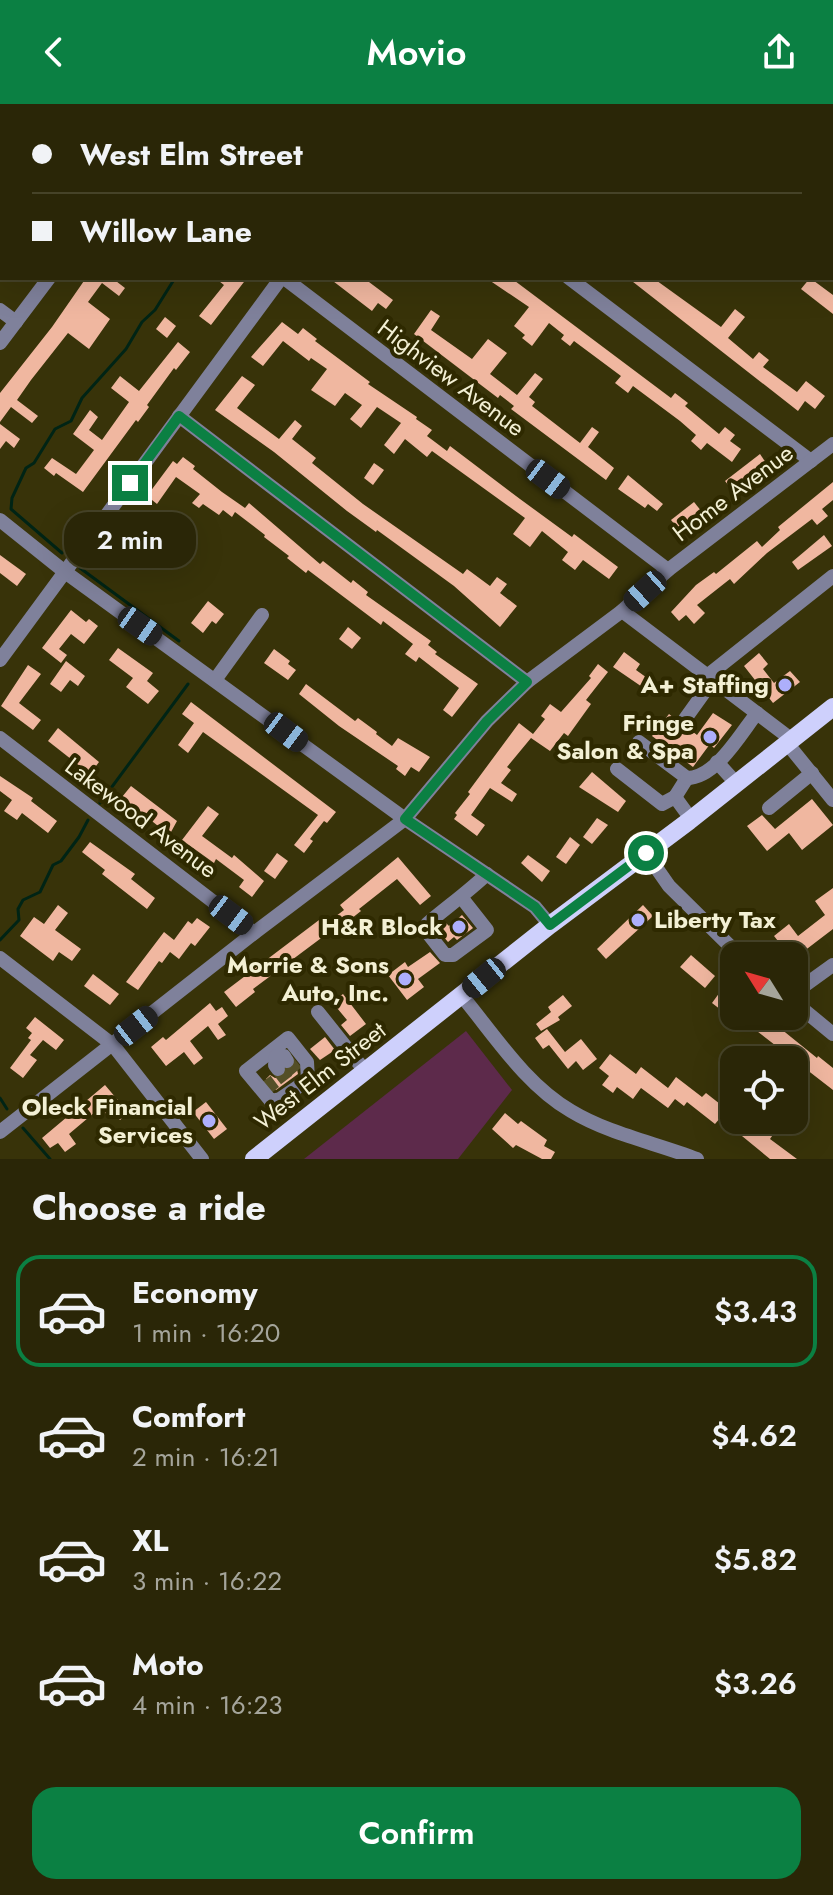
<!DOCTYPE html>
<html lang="en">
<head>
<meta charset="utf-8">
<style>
	:root { --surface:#2a2607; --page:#322e11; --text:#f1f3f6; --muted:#a5a59b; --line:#464328; --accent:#0b8043 }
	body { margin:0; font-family:Jost,sans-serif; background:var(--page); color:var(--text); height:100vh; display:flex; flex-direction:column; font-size:30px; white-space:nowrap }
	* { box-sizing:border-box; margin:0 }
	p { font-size:26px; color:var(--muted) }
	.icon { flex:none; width:44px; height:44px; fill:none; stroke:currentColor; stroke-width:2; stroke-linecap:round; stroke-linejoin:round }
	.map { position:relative; height:1055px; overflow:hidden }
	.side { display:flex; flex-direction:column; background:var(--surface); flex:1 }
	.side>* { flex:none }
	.banner { position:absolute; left:0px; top:0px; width:834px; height:176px; box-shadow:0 8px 32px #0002,0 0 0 2px var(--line); display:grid; align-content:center; height:176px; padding:0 32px; background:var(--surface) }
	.needle { width:52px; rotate:307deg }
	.fabs { position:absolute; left:720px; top:838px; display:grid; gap:16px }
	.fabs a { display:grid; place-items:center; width:88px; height:88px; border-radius:16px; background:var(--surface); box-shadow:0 8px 32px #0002,0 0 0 2px var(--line); font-size:40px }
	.end { position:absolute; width:36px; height:36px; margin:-18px; border:10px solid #0b8043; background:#fff; box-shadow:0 0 0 4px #fff }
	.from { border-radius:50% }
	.bubble { position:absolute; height:56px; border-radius:24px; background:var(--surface); box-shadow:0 8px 32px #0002,0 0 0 2px var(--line); font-size:26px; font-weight:600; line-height:56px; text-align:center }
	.car { position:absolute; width:24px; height:48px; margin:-24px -12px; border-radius:10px; box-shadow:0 0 6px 2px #0007; background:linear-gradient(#222 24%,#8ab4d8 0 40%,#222 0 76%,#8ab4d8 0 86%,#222 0) }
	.banner b { display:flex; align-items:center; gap:28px; height:76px; font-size:30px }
	.banner b+b { border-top:2px solid var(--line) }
	.banner i { width:20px; height:20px; background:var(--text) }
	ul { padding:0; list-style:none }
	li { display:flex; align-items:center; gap:24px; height:112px; margin:0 16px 12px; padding:0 16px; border:4px solid transparent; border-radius:24px }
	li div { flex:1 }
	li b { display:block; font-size:30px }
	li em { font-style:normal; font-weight:600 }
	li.active { border-color:var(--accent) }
	li>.icon { width:72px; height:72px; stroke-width:1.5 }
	h2 { padding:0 32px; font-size:36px; line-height:96px }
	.action { display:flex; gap:16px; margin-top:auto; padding:16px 32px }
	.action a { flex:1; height:92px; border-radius:24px; background:var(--accent); color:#fff; font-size:32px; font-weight:600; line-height:92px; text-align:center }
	header { display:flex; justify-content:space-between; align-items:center; height:104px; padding:0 32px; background:var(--accent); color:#fff; font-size:36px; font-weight:600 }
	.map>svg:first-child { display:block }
</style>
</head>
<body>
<header><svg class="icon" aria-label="back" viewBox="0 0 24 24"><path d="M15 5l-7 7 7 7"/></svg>Movio<svg class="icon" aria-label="share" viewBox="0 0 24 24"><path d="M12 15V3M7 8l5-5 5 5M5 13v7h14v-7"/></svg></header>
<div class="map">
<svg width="833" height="1055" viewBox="0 0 833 1055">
	<rect width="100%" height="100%" fill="#383309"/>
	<path fill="#5d2a4b" d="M466 927 512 986 458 1055H304Z"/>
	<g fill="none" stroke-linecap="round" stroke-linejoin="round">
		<g stroke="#002415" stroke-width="3">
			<path d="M309 2 310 0"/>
			<path d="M62 449 11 405 12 394 26 364 34 359 55 325 71 317 82 294 126 245 142 218 155 206 175 174"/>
			<path d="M80 464 179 537"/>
			<path d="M100 699 188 580"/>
			<path d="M0 836 19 816 18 805 23 796 40 788 53 761 61 757 79 733 88 716"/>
			<path d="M0 994 7 1005"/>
			<path d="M23 1024 50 1055"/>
		</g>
	</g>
	<g fill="#f0b7a0">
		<path d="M86 174H112L125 184 119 192 102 179 88 198 110 215 89 245 68 229 31 276 17 296 38 312 32 319 11 303 0 318V289L52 223Z"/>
		<path d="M215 174H247L211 221 199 212 224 181Z"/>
		<path d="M329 174H372L369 178 393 196 386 205 378 199 372 207Z"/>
		<path d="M486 174H511L671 294 675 289 688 299 685 302 719 330 725 323 735 331 730 337 741 345 732 358 707 339 701 346 691 337 696 331 680 317 633 282 628 289 615 279 621 272 574 237 570 242 561 235 564 231 549 219 532 242 522 234 525 231 514 222 529 203Z"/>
		<path d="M628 174H653L721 223 735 205 745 213 728 234 753 255 759 248 769 256 763 263 797 288 806 277 825 292 815 305 805 297 798 307Z"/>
		<path d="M810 174 833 191V210L801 185Z"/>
		<path d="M431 206 440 212 431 226 472 255 488 235 507 249 490 270 517 291 535 269 543 275 529 293 535 298 532 302 580 339 592 323 599 328 588 343 614 364 606 376 511 305 514 302 500 291 498 294 414 230Z"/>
		<path d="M165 213 176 222 167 234 156 225Z"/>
		<path d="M282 218 298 230 303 224 317 235 315 237 370 278 368 280 417 313 416 315 432 326 427 332 447 347 450 342 520 395 572 433 574 430 618 463 609 475 583 456 575 466 562 456 568 448 542 427 530 443 513 430 525 414 432 347 427 353 405 335 394 350 384 341 401 319 377 303 361 324 350 315 362 301 345 289 335 302 311 286 327 265 311 254 309 257 283 237 263 262 251 253Z"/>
		<path d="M178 238 190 248 176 266 174 264 147 301 149 303 138 318 136 316 83 388 56 369 54 372 44 364 52 354 76 370 94 346 73 330 90 306 98 313 89 326 102 336 129 298 111 284 120 272 139 287Z"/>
		<path d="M242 272 255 281 237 304 279 335 295 316 302 322 292 335 316 354 312 359 363 400 463 470 467 465 490 482 497 473 507 480 500 489 517 502 500 523 454 482 377 426 376 428 347 407 274 348 215 306Z"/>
		<path d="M0 320 20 335 14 344 6 337 0 345Z"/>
		<path d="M760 350 768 362 734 388 725 377Z"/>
		<path d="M183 353 195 362 193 365 222 388 245 404 249 399 320 460 323 457 351 479 353 476 368 488 366 491 431 537 428 541 437 548 435 550 478 580 452 613 443 606 459 584 419 553 416 558 405 550 413 540 383 517 381 521 308 466 306 469 287 454 289 452 264 433 265 431 235 408 232 413 223 406 219 411 203 400 199 404 192 399 200 390 176 373 157 400 147 392 173 357 177 360Z"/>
		<path d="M374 359 384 366 373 381 364 374Z"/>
		<path d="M628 371 663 400 657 407 648 400 645 404 618 385Z"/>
		<path d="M833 378V396L822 405 828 412 817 421 812 415 767 449 734 480 730 475 697 501 705 509 694 520 686 511 679 517 671 508 696 481 714 468 716 470 757 437 762 443 780 426 778 423Z"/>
		<path d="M694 398 702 408 679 426 671 416Z"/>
		<path d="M142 408 159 421 144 440 140 437 121 462 109 454 115 445 112 443 120 432 123 434Z"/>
		<path d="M169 423 183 434 175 444 161 432Z"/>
		<path d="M824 431 832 442 798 466 792 458Z"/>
		<path d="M0 451 26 470 17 482 0 469Z"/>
		<path d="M208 497 224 510 216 520 212 517 203 529 191 519Z"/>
		<path d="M71 506 86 518 89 515 98 522 84 540 71 530 59 545 67 551 61 559 42 544Z"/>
		<path d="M348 523 361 534 352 545 339 535Z"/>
		<path d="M118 544 153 569 147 577 159 587 148 600 126 583 133 574 109 556Z"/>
		<path d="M274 545 290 557 288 560 296 566 288 576 264 559Z"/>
		<path d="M624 548 640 560 636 566 657 581 651 589 613 563Z"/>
		<path d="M759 549 768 560 763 565 774 579 790 567 800 578 773 599 744 562Z"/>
		<path d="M66 557 85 572 78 582 70 576 61 588 50 580Z"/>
		<path d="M598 560 608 568 586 596 591 600 568 632 564 629 550 647 531 634 507 663 511 666 501 679 517 690 512 698 490 684 471 711 485 721 477 732 454 715 457 711 455 709 470 690 468 688 519 619 533 630 545 615 541 612 550 600 561 608 591 574 589 572Z"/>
		<path d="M28 561 41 570 19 599 41 616 33 626 1 602Z"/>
		<path d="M306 580 355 617 358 614 377 628 376 630 392 642 398 634 430 653 419 668 411 663 405 672 396 665 398 662 339 622 299 590Z"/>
		<path d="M191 598 336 708 327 719 324 717 310 735 313 737 304 749 294 741 318 711 203 628 188 649 178 641 194 619 182 610Z"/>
		<path d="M713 609 732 621 714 644 710 640 693 663 652 632 669 610 675 615 679 623 688 624 697 631Z"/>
		<path d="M58 624 99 658 90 670 48 637Z"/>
		<path d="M592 668 626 697 618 708 579 683Z"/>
		<path d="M0 672 33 694 31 697 57 717 48 729 22 709 17 716 4 707 12 696 0 687Z"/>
		<path d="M131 682 177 717 171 728 165 723 163 726 122 693Z"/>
		<path d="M812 695 833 721 802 746 789 729 767 747 747 722 762 711 775 725Z"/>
		<path d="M208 702 219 710 202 732 232 754 234 751 264 777 252 793 239 783 244 776 216 755 214 759 182 736Z"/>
		<path d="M597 714 608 721 592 740 583 733Z"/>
		<path d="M570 733 580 741 566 760 556 753Z"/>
		<path d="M90 738 135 770 131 775 155 794 147 805 102 770 105 766 82 748Z"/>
		<path d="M277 749 288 757 275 775 264 767Z"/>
		<path d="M528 751 550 767 542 778 521 759Z"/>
		<path d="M398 753 431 792 420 801 397 775 359 805 361 807 342 822 340 820 253 885 255 888 236 903 224 888 323 813 327 819 344 806 340 801Z"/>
		<path d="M833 784V825L795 854 785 840 782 842 774 832 789 820 798 832 825 811 815 797Z"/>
		<path d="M58 801 68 809 55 826 81 845 72 857 59 848 53 857 20 832 34 813 44 820Z"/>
		<path d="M643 801 653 812 606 855 597 845Z"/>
		<path d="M462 811 473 824 457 836 454 833 448 838 437 825 445 818 449 822Z"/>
		<path d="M197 814 210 823 195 842 191 839 179 855 170 848 162 859 159 857 138 886 126 878 164 828 174 836 188 817 192 820Z"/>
		<path d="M430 848 440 859 418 875 424 883 407 896 388 871 405 858 408 863Z"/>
		<path d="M691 851 715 872 705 884 680 863Z"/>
		<path d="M93 870 119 890 110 901 84 882Z"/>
		<path d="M734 883V916L712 899 720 888 726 893Z"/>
		<path d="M343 890 366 920 350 932 341 921 347 916 332 898Z"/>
		<path d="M563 891 572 902 558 913 560 916 541 927 536 920 551 908 548 903Z"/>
		<path d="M210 899 216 907 222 903 228 912 218 920 226 931 218 936 208 922 190 937 203 954 194 961 184 948 166 962 151 943 163 933 166 936Z"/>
		<path d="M756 912H765L817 954 818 952 833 964V986L749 921Z"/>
		<path d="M35 913 64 936 56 946 43 936 30 951 37 956 23 974 10 964 31 936 28 934 32 929 26 924Z"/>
		<path d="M547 925 565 948 581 935 597 955 583 966 576 957 568 965 549 941 543 945 535 934Z"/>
		<path d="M325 933 335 946 320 956 310 945Z"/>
		<path d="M610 950 636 970 641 963 668 984 676 973 702 993 706 989 734 1011V1016H753L762 1023 767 1016H783L770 1035 797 1055H770L720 1014 715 1020 687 998 684 1002 675 995 668 1004 641 984 633 995 617 983 613 989 602 981 609 972 599 964Z"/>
		<path d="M296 961 298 970 276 986 266 975 270 971 275 974 283 973Z"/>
		<path d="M105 981 122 1001 126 998 132 1007 120 1016 116 1011 110 1015 101 1003 69 1030 76 1040 65 1048 58 1039 50 1044 42 1034Z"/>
		<path d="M206 998 227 1025 214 1035 193 1008Z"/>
		<path d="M505 1009 518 1020 521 1017 547 1036 544 1042 555 1048 551 1055H542L516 1041 513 1044 492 1025Z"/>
	</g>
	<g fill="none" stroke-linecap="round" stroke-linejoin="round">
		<g stroke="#544f27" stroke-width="14" stroke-dasharray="14 7" stroke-linecap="butt">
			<path d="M287 957 298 970"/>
			<path d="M278 965 288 978"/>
			<path d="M265 976 274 988"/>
		</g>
		<g stroke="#7f819b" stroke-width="14">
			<path d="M628 0 630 2"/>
			<path d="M175 2 177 0"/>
			<path d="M408 2 410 0"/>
			<path d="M0 6 2 7"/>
			<path d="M832 154 833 155"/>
			<path d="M284 174 668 466"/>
			<path d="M569 174 811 357"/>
			<path d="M0 206 16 218"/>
			<path d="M0 239 49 174"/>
			<path d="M179 312 527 578"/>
			<path d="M0 416 65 468 405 715 535 803 550 821"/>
			<path d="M622 507 791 635"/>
			<path d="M0 556 281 174"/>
			<path d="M707 572 833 472"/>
			<path d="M215 576 262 511"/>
			<path d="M685 615 713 576"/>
			<path d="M0 634 254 829"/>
			<path d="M639 638 687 674 675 693"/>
			<path d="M786 638 833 696"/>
			<path d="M717 658 736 679"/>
			<path d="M617 665 662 700 675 693 691 715"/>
			<path d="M687 674C716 674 741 629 757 609"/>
			<path d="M769 704 812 669"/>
			<path d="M646 749 669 782 740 852"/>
			<path d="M461 793 487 826 453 851H445L427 828V820C447 803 468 788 487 770"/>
			<path d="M0 854 113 941 202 1055"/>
			<path d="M794 889 833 861"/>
			<path d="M462 892C495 932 526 981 571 1007 609 1030 656 1039 697 1055"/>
			<path d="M794 898 833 930"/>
			<path d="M318 908 365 967"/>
			<path d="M288 934 307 958 308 976 280 995 271 997 246 967Z"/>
			<path d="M278 965 275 961 276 952H284L287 957"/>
			<path d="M0 1028 254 829 405 715 487 617 527 578 622 507 668 466 833 340"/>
		</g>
		<path stroke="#ced0fc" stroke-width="18" d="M254 1055 550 821 689 717 833 603"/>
	</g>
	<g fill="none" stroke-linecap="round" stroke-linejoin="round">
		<path stroke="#0b8043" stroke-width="10" d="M130 379 179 312 527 578 487 617 405 715 535 803 550 821 646 749"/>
	</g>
	<g fill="#adaffb" stroke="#2e2900" stroke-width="3">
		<circle cx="785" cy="581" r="8"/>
		<circle cx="710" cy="633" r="8"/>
		<circle cx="638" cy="816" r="8"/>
		<circle cx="459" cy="823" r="8"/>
		<circle cx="405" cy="875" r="8"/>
		<circle cx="209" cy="1017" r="8"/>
	</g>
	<g text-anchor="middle" stroke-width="8" stroke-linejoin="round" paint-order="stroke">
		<g font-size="24" fill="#f3f0d4" stroke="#2e2900">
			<text transform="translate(451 274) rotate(37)" y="8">Highview Avenue</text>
			<text transform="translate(733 389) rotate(-37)" y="8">Home Avenue</text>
			<text transform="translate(141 714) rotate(37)" y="8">Lakewood Avenue</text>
			<text transform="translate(320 972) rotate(-38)" y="8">West Elm Street</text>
		</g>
		<g font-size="24" font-weight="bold" fill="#f3f0d4" stroke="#2e2900" text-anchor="end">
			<text x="769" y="589">A+ Staffing</text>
			<text x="694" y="627">Fringe<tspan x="694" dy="28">Salon &amp; Spa</tspan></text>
			<text x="654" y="824" text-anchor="start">Liberty Tax</text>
			<text x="443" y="831">H&amp;R Block</text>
			<text x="389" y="869">Morrie &amp; Sons<tspan x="389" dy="28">Auto, Inc.</tspan></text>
			<text x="193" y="1011">Oleck Financial<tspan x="193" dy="28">Services</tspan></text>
		</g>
	</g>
</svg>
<div class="fabs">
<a><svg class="needle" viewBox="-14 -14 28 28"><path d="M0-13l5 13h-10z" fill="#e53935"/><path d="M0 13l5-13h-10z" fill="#a5a59b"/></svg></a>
<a><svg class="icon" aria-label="locate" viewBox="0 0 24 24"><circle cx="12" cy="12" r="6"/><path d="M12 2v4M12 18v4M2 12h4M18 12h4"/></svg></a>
</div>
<i class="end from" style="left:646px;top:749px"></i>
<i class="end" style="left:130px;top:379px"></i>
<div class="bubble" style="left:64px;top:408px;width:132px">2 min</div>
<i class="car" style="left:548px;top:375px;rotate:127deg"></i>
<i class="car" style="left:645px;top:487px;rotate:228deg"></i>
<i class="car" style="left:140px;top:522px;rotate:125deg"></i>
<i class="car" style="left:286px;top:628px;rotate:127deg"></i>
<i class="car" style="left:231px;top:811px;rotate:127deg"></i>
<i class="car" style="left:484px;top:874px;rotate:231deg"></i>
<i class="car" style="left:136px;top:922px;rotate:52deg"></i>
<div class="banner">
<b><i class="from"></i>West Elm Street</b>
<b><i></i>Willow Lane</b>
</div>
</div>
<section class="side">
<h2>Choose a ride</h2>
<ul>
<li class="active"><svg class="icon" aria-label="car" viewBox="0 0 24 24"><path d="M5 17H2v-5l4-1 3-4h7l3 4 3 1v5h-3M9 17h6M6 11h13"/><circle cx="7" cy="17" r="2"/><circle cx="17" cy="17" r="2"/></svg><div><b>Economy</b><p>1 min · 16:20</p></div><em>$3.43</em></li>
<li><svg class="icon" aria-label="car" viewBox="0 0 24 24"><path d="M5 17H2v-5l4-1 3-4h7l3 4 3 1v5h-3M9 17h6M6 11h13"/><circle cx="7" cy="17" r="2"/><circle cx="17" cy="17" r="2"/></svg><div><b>Comfort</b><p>2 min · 16:21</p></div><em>$4.62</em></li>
<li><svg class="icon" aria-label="car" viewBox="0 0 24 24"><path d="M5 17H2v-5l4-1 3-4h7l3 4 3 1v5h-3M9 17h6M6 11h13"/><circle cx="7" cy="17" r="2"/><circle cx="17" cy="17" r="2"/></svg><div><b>XL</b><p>3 min · 16:22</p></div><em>$5.82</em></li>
<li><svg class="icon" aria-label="car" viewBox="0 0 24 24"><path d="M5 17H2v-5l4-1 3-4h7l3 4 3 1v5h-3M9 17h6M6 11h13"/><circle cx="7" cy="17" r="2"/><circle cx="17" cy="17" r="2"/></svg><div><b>Moto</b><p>4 min · 16:23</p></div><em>$3.26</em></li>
</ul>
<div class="action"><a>Confirm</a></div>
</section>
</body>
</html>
